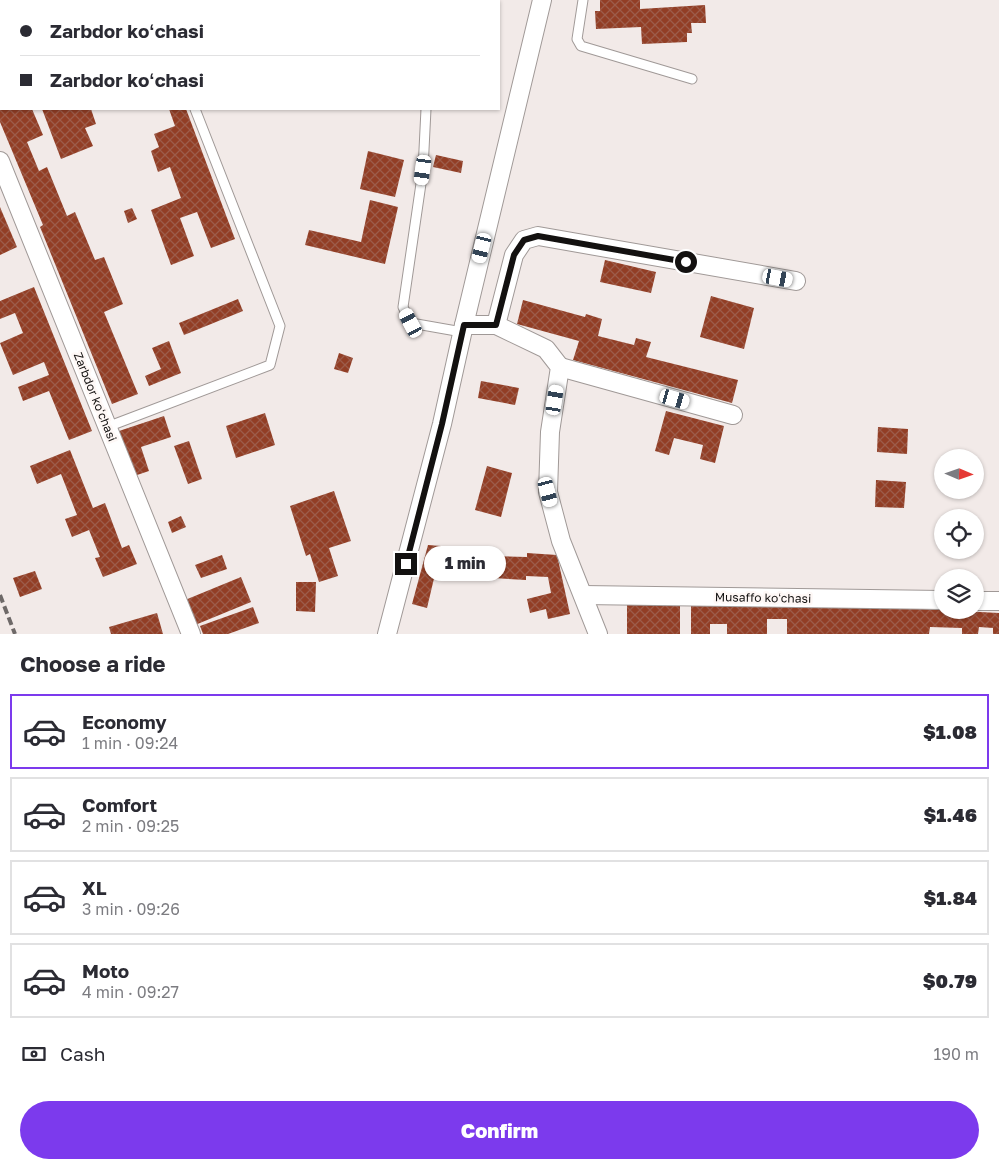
<!DOCTYPE html>
<html lang="en">
<head>
<meta charset="utf-8">
<style>
	:root { --surface:#fff; --page:#f2f2f3; --text:#2b2b33; --muted:#7c7c81; --line:#e1e1e2; --accent:#7c3aed }
	body { margin:0; font-family:"Golos Text",sans-serif; background:var(--page); color:var(--text); height:100vh; display:flex; flex-direction:column; font-size:19px; white-space:nowrap }
	* { box-sizing:border-box; margin:0 }
	p { font-size:16px; color:var(--muted) }
	.icon { flex:none; width:28px; height:28px; fill:none; stroke:currentColor; stroke-width:2; stroke-linecap:round; stroke-linejoin:round }
	.map { position:relative; height:634px; overflow:hidden }
	.sheet { display:flex; flex-direction:column; background:var(--surface); flex:1 }
	.sheet>* { flex:none }
	.hud { position:absolute; left:0px; top:0px; width:500px; height:110px; box-shadow:0 1px 4px #0004; display:grid; align-content:center; height:110px; padding:0 20px; background:var(--surface) }
	.needle { width:32px; rotate:92deg }
	.fabs { position:absolute; left:934px; top:449px; display:grid; gap:10px }
	.fabs a { display:grid; place-items:center; width:50px; height:50px; border-radius:50%; background:var(--surface); box-shadow:0 1px 4px #0004; font-size:25px }
	.end { position:absolute; width:22px; height:22px; margin:-11px; border:6px solid #131110; background:#fff; box-shadow:0 0 0 2px #fff }
	.from { border-radius:50% }
	.bubble { position:absolute; height:35px; border-radius:18px; background:var(--surface); box-shadow:0 1px 4px #0004; font-size:16px; font-weight:800; line-height:35px; text-align:center }
	.car { position:absolute; width:15px; height:30px; margin:-15px -8px; border-radius:6px; box-shadow:0 0 4px 1px #0007; background:linear-gradient(#fff 24%,#345 0 40%,#fff 0 76%,#345 0 86%,#fff 0) }
	.hud b { display:flex; align-items:center; gap:18px; height:48px; font-size:19px }
	.hud b+b { border-top:1px solid var(--line) }
	.hud i { width:12px; height:12px; background:var(--text) }
	ul { padding:0; list-style:none }
	li { display:flex; align-items:center; gap:15px; height:75px; margin:0 10px 8px; padding:0 10px; border:2px solid var(--line); border-radius:0px }
	li div { flex:1 }
	li b { display:block; font-size:19px }
	li em { font-style:normal; font-weight:800 }
	li.selected { border-color:var(--accent) }
	li>.icon { width:45px; height:45px; stroke-width:1.5 }
	h2 { padding:0 20px; font-size:22px; line-height:60px }
	.pay { display:flex; align-items:center; gap:12px; height:55px; padding:0 20px; font-size:19px }
	.pay p { margin-inline-start:auto }
	.button { display:flex; gap:10px; margin-top:auto; padding:10px 20px }
	.button a { flex:1; height:58px; border-radius:30px; background:var(--accent); color:#fff; font-size:20px; font-weight:800; line-height:58px; text-align:center }
	.map>svg:first-child { display:block }
</style>
</head>
<body>
<div class="map">
<svg width="999" height="634" viewBox="0 0 999 634">
	<defs>
		<pattern id="building-cross-hatch" width="8" height="8" patternUnits="userSpaceOnUse" patternTransform="scale(1.25)"><rect width="8" height="8" fill="#923e25"/><path d="M0 0l8 8M0 8l8-8" fill="none" stroke="#9c5c4a"/></pattern>
	</defs>
	<rect width="100%" height="100%" fill="#f2eae8"/>
	<g fill="url(#building-cross-hatch)">
		<path d="M600 0H640V9L705 5 706 23H691L692 33H687V42L642 44 641 27 596 29 595 11H600Z"/>
		<path d="M0 109H32L43 135 27 142 39 171 47 167 67 216 75 212 95 260 104 257 123 304 104 312 138 394 112 404 40 227 43 225 0 122Z"/>
		<path d="M42 109H91L96 124 85 128 93 146 61 159Z"/>
		<path d="M169 109H186L235 239 211 248 197 212 180 218 194 256 171 265 151 210 181 198 170 167 158 172 151 151 159 147 154 134 175 126Z"/>
		<path d="M368 151 404 160 395 197 360 189Z"/>
		<path d="M436 155 463 161 461 173 433 167Z"/>
		<path d="M370 200 398 207 385 264 305 245 309 230 361 242Z"/>
		<path d="M0 207 17 247 0 255Z"/>
		<path d="M132 208 137 219 128 223 124 211Z"/>
		<path d="M605 260 656 272 651 293 600 282Z"/>
		<path d="M34 287 92 431 69 440 49 391 23 401 18 387 49 375 44 362 13 375 0 343 23 333 15 313 0 319V301Z"/>
		<path d="M711 296 754 308 744 349 700 337Z"/>
		<path d="M238 299 243 311 184 335 179 323Z"/>
		<path d="M523 300 585 317 586 314 602 319 598 336 634 345 636 338 651 342 646 357 738 380 732 403 573 360 579 341 517 324Z"/>
		<path d="M169 341 181 373 149 386 145 376 161 369 152 348Z"/>
		<path d="M339 353 353 358 348 373 334 369Z"/>
		<path d="M481 381 519 388 515 405 478 398Z"/>
		<path d="M666 411 724 426 715 463 700 459 703 445 674 438 669 455 655 451Z"/>
		<path d="M265 413 275 445 236 458 226 426Z"/>
		<path d="M164 416 171 437 141 447 149 471 134 476 119 431Z"/>
		<path d="M878 427 908 429 907 454 877 452Z"/>
		<path d="M189 441 202 479 188 484 174 446Z"/>
		<path d="M70 450 93 508 105 503 122 548 129 545 137 564 103 577 95 558 100 557 89 530 72 537 65 519 77 515 61 474 37 484 30 466Z"/>
		<path d="M487 466 512 473 501 517 475 510Z"/>
		<path d="M876 480 906 482 904 508 875 507Z"/>
		<path d="M334 491 351 541 329 548 338 576 319 582 310 554 306 556 290 506Z"/>
		<path d="M181 516 186 527 172 533 168 522Z"/>
		<path d="M428 545 493 550V556L527 557V553L557 555 570 614 548 619 546 609 530 613 527 599 551 593 548 577 526 576V580L492 578 493 566 453 562 452 572 436 570 427 608 412 604Z"/>
		<path d="M222 555 227 569 201 578 195 565Z"/>
		<path d="M35 571 42 589 20 597 13 578Z"/>
		<path d="M241 577 251 602 195 625 185 600Z"/>
		<path d="M296 582H316L315 612 296 611Z"/>
		<path d="M691 601 865 606 999 613V634H993V628L979 627 978 634H962V628L930 627 929 634H787V619H767V634H727V624H710V634H691Z"/>
		<rect x="627" y="602" width="53" height="32"/>
		<path d="M253 607 259 623 228 634H203L200 626Z"/>
		<path d="M157 613 163 634H111L109 627Z"/>
	</g>
	<g fill="none" stroke-linecap="round" stroke-linejoin="round">
		<defs>
			<g id="service">
				<path d="M153 0V1"/>
				<path d="M583 0 577 39 581 46 692 79"/>
				<path d="M435 1V0"/>
				<path d="M426 109 423 170 403 307 411 323 462 332"/>
				<path d="M107 427 270 365 280 326 195 109"/>
			</g>
			<g id="minor">
				<path d="M0 161 191 634"/>
				<path d="M464 325 542 0"/>
				<path d="M496 325 546 349 560 367 550 432 548 492 561 541 598 634"/>
				<path d="M560 367 733 415"/>
				<path d="M583 595 942 600"/>
				<path d="M975 601H999"/>
				<path d="M387 634 442 424 464 325H496L514 255 524 240 538 236 796 281"/>
			</g>
		</defs>
		<use href="#service" stroke="#a09997" stroke-width="11"/>
		<use href="#minor" stroke="#a09997" stroke-width="20"/>
		<use href="#service" stroke="#fff" stroke-width="9"/>
		<use href="#minor" stroke="#fff" stroke-width="18"/>
		<path stroke="#6e6968" stroke-width="4" stroke-dasharray="8 4" stroke-linecap="butt" d="M0 595 15 634"/>
	</g>
	<g fill="none" stroke-linecap="round" stroke-linejoin="round">
		<path stroke="#131110" stroke-width="6" d="M406 564 442 424 464 325H496L514 255 524 240 538 236 686 262"/>
	</g>
	<g text-anchor="middle" stroke-width="5" stroke-linejoin="round" paint-order="stroke">
		<g font-size="12" fill="#131110" stroke="#fef8f6">
			<text transform="translate(95 397) rotate(68)" y="4">Zarbdor koʻchasi</text>
			<text transform="translate(763 598) rotate(1)" y="4">Musaffo koʻchasi</text>
		</g>
	</g>
</svg>
<div class="fabs">
<a><svg class="needle" viewBox="-14 -14 28 28"><path d="M0-13l5 13h-10z" fill="#e53935"/><path d="M0 13l5-13h-10z" fill="#7c7c81"/></svg></a>
<a><svg class="icon" aria-label="locate" viewBox="0 0 24 24"><circle cx="12" cy="12" r="6"/><path d="M12 2v4M12 18v4M2 12h4M18 12h4"/></svg></a>
<a><svg class="icon" aria-label="layers" viewBox="0 0 24 24"><path d="M12 4l9 5-9 5-9-5zM3 14l9 5 9-5"/></svg></a>
</div>
<i class="end from" style="left:686px;top:262px"></i>
<i class="end" style="left:406px;top:564px"></i>
<div class="bubble" style="left:424px;top:546px;width:82px">1 min</div>
<i class="car" style="left:423px;top:170px;rotate:188deg"></i>
<i class="car" style="left:482px;top:248px;rotate:194deg"></i>
<i class="car" style="left:778px;top:278px;rotate:100deg"></i>
<i class="car" style="left:411px;top:323px;rotate:332deg"></i>
<i class="car" style="left:675px;top:399px;rotate:106deg"></i>
<i class="car" style="left:555px;top:400px;rotate:9deg"></i>
<i class="car" style="left:548px;top:492px;rotate:165deg"></i>
<div class="hud">
<b><i class="from"></i>Zarbdor koʻchasi</b>
<b><i></i>Zarbdor koʻchasi</b>
</div>
</div>
<section class="sheet">
<h2>Choose a ride</h2>
<ul>
<li class="selected"><svg class="icon" aria-label="car" viewBox="0 0 24 24"><path d="M5 17H2v-5l4-1 3-4h7l3 4 3 1v5h-3M9 17h6M6 11h13"/><circle cx="7" cy="17" r="2"/><circle cx="17" cy="17" r="2"/></svg><div><b>Economy</b><p>1 min · 09:24</p></div><em>$1.08</em></li>
<li><svg class="icon" aria-label="car" viewBox="0 0 24 24"><path d="M5 17H2v-5l4-1 3-4h7l3 4 3 1v5h-3M9 17h6M6 11h13"/><circle cx="7" cy="17" r="2"/><circle cx="17" cy="17" r="2"/></svg><div><b>Comfort</b><p>2 min · 09:25</p></div><em>$1.46</em></li>
<li><svg class="icon" aria-label="car" viewBox="0 0 24 24"><path d="M5 17H2v-5l4-1 3-4h7l3 4 3 1v5h-3M9 17h6M6 11h13"/><circle cx="7" cy="17" r="2"/><circle cx="17" cy="17" r="2"/></svg><div><b>XL</b><p>3 min · 09:26</p></div><em>$1.84</em></li>
<li><svg class="icon" aria-label="car" viewBox="0 0 24 24"><path d="M5 17H2v-5l4-1 3-4h7l3 4 3 1v5h-3M9 17h6M6 11h13"/><circle cx="7" cy="17" r="2"/><circle cx="17" cy="17" r="2"/></svg><div><b>Moto</b><p>4 min · 09:27</p></div><em>$0.79</em></li>
</ul>
<div class="pay"><svg class="icon" aria-label="cash" viewBox="0 0 24 24"><path d="M3 7h18v10H3z"/><circle cx="12" cy="12" r="2"/></svg>Cash<p>190 m</p></div>
<div class="button"><a>Confirm</a></div>
</section>
</body>
</html>
